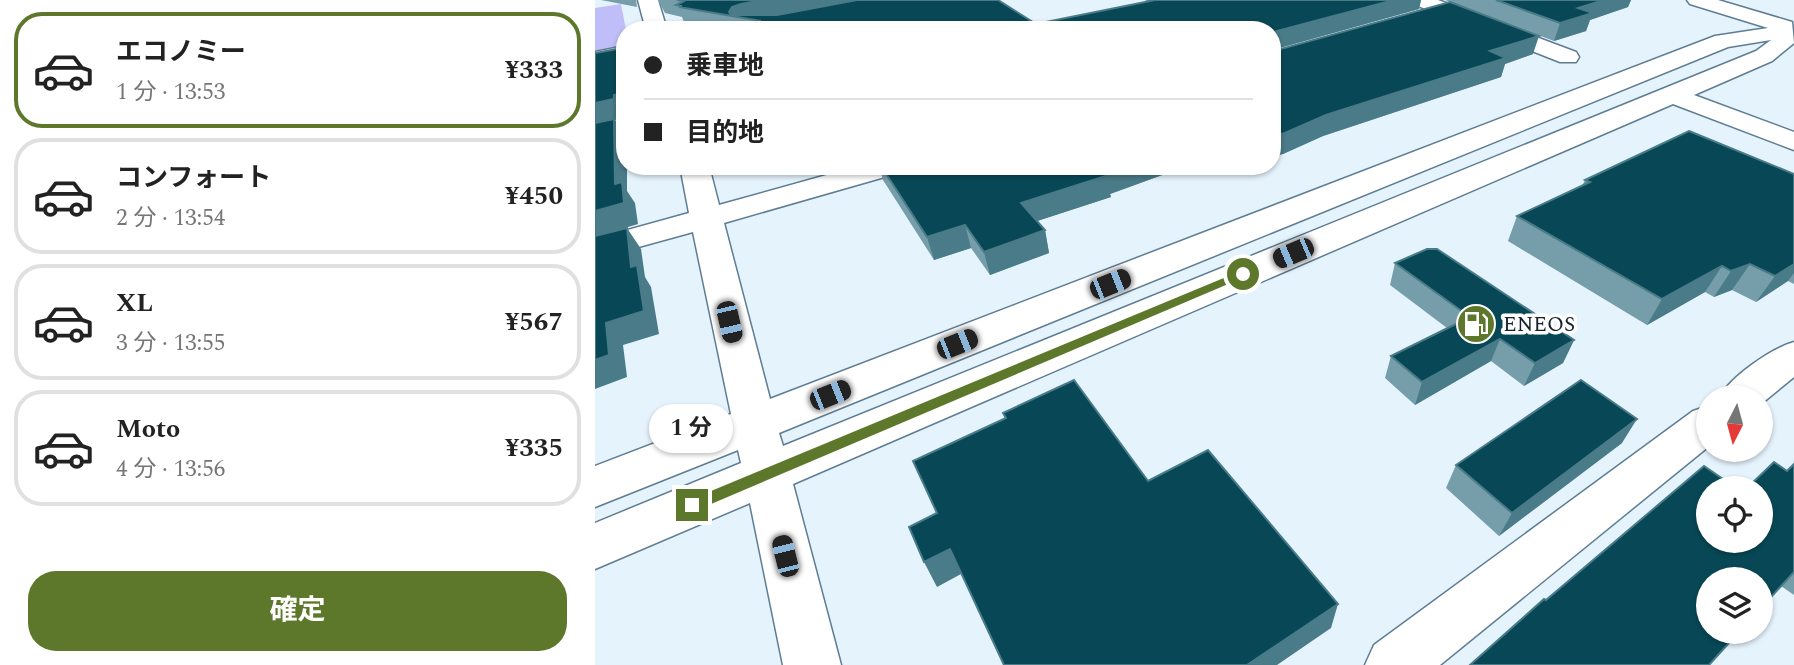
<!DOCTYPE html>
<html lang="ja">
<head>
<meta charset="utf-8">
<style>
	:root { --surface:#fff; --page:#f2f2f2; --text:#222; --muted:#767676; --line:#e0e0e0; --accent:#5e782b }
	body { margin:0; font-family:Spectral,"Noto Sans JP",serif; background:var(--page); color:var(--text); height:100vh; display:flex; flex-direction:column; font-size:26px; white-space:nowrap }
	* { box-sizing:border-box; margin:0 }
	p { font-size:23px; color:var(--muted) }
	.icon { flex:none; width:38px; height:38px; fill:none; stroke:currentColor; stroke-width:2; stroke-linecap:round; stroke-linejoin:round }
	.map { position:relative; flex:1; overflow:hidden }
	.panel { display:flex; flex-direction:column; background:var(--surface); width:595px }
	.panel>* { flex:none }
	.hud { position:absolute; left:21px; top:21px; width:665px; height:154px; border-radius:28px; box-shadow:0 2px 5px #0004; display:grid; align-content:center; height:154px; padding:0 28px; background:var(--surface) }
	.needle { width:46px; rotate:186deg }
	.fabs { position:absolute; left:1101px; top:385px; display:grid; gap:14px }
	.fabs a { display:grid; place-items:center; width:77px; height:77px; border-radius:50%; background:var(--surface); box-shadow:0 2px 5px #0004; font-size:35px }
	.end { position:absolute; width:32px; height:32px; margin:-16px; border:9px solid #5e782b; background:#fff; box-shadow:0 0 0 4px #fff }
	.from { border-radius:50% }
	.bubble { position:absolute; height:49px; border-radius:24px; background:var(--surface); box-shadow:0 2px 5px #0004; font-size:23px; font-weight:700; line-height:49px; text-align:center }
	.car { position:absolute; width:21px; height:42px; margin:-21px -10px; border-radius:9px; box-shadow:0 0 5px 2px #0007; background:linear-gradient(#222 24%,#8ab4d8 0 40%,#222 0 76%,#8ab4d8 0 86%,#222 0) }
	.hud b { display:flex; align-items:center; gap:24px; height:66px; font-size:26px }
	.hud b+b { border-top:2px solid var(--line) }
	.hud i { width:18px; height:18px; background:var(--text) }
	ul { padding:12px 0 0; list-style:none }
	li { display:flex; align-items:center; gap:21px; height:116px; margin:0 14px 10px; padding:0 14px; border:4px solid var(--line); border-radius:28px }
	li div { flex:1 }
	li b { display:block; font-size:26px }
	li em { font-style:normal; font-weight:700 }
	li.current { border-color:var(--accent) }
	li>.icon { width:63px; height:63px; stroke-width:1.5 }
	.button { display:flex; gap:14px; margin-top:auto; padding:14px 28px }
	.button a { flex:1; height:80px; border-radius:28px; background:var(--accent); color:#fff; font-size:28px; font-weight:700; line-height:80px; text-align:center }
	main { display:flex; flex:1; min-height:0 }
	.map>svg:first-child { display:block }
</style>
</head>
<body>
<main>
<section class="panel">
<ul>
<li class="current"><svg class="icon" aria-label="car" viewBox="0 0 24 24"><path d="M5 17H2v-5l4-1 3-4h7l3 4 3 1v5h-3M9 17h6M6 11h13"/><circle cx="7" cy="17" r="2"/><circle cx="17" cy="17" r="2"/></svg><div><b>エコノミー</b><p>1 分 · 13:53</p></div><em>¥333</em></li>
<li><svg class="icon" aria-label="car" viewBox="0 0 24 24"><path d="M5 17H2v-5l4-1 3-4h7l3 4 3 1v5h-3M9 17h6M6 11h13"/><circle cx="7" cy="17" r="2"/><circle cx="17" cy="17" r="2"/></svg><div><b>コンフォート</b><p>2 分 · 13:54</p></div><em>¥450</em></li>
<li><svg class="icon" aria-label="car" viewBox="0 0 24 24"><path d="M5 17H2v-5l4-1 3-4h7l3 4 3 1v5h-3M9 17h6M6 11h13"/><circle cx="7" cy="17" r="2"/><circle cx="17" cy="17" r="2"/></svg><div><b>XL</b><p>3 分 · 13:55</p></div><em>¥567</em></li>
<li><svg class="icon" aria-label="car" viewBox="0 0 24 24"><path d="M5 17H2v-5l4-1 3-4h7l3 4 3 1v5h-3M9 17h6M6 11h13"/><circle cx="7" cy="17" r="2"/><circle cx="17" cy="17" r="2"/></svg><div><b>Moto</b><p>4 分 · 13:56</p></div><em>¥335</em></li>
</ul>
<div class="button"><a>確定</a></div>
</section>
<div class="map">
<svg width="1199" height="665" viewBox="0 0 1199 665">
	<rect width="100%" height="100%" fill="#e5f3fd"/>
	<path fill="#c0bef9" d="M26 4 31 30 30 49 0 54V8Z"/>
	<g fill="none" stroke-linecap="round" stroke-linejoin="round">
		<defs>
			<g id="minor">
				<path d="M43 0H63L72 30H51Z"/>
				<path d="M815 0H843L981 52 984 57 981 62H965L818 4Z"/>
				<path d="M1092 0H1123L1197 22 1199 43 1177 61 1099 95 1199 132V150L1078 104 198 484 246 665H188L155 503 0 569V523L146 463 143 450 0 507V466L136 414 98 232 0 259V239L94 213 85 166H114L124 205 264 166H311L307 172 129 223 175 399 1120 36 1173 28 1095 4ZM1176 40 1161 51 188 446 184 433 1133 47Z"/>
				<path d="M30 46V60L0 66V52Z"/>
				<path d="M30 120V136L0 143V127Z"/>
				<path d="M1199 342V377L1166 404V397H1125C1135 377 1177 348 1199 342Z"/>
				<path d="M1113 406V447L845 665H770L779 645 1098 411Z"/>
			</g>
		</defs>
		<use href="#minor" stroke="#5e7d93" stroke-width="3"/>
		<use href="#minor" fill="#fff" fill-rule="evenodd"/>
	</g>
	<g fill="#769eaa">
		<path d="M6 0H41L42 7Z"/>
		<path d="M63 0H403L441 24 553 2 550 0H826L824 9 678 50 938 54 910 64 906 77 728 136 688 154 120 29 93 25 92 23 89 22 87 17 70 13Z"/>
		<path d="M850 0H1036L1033 7 995 20 991 31 959 41Z"/>
		<path d="M284 166H592L515 194 516 197 442 221 450 230 454 253 395 275 376 248 339 260 288 180Z"/>
		<path d="M601 166H637L609 173Z"/>
		<path d="M1199 174V284L1193 281 1161 302 1137 290 1119 297 1110 292 1052 325 913 241 922 216 987 186 990 180Z"/>
		<path d="M800 263 979 340 968 363 929 386 896 361 820 405 790 378 796 356 852 328 795 285Z"/>
		<path d="M1027 443 904 536 851 488 861 465Z"/>
		<path d="M1199 464V595L1186 586 951 600 1113 541Z"/>
	</g>
	<g fill="#4a7b88">
		<path d="M168 0H267L161 20 142 17 137 7 146 4Z"/>
		<path d="M799 0H826L824 9 677 50 678 32Z"/>
		<path d="M1009 0H1036L1033 7 995 20 991 31 959 41 965 23 983 8Z"/>
		<path d="M137 7 142 17 135 16 134 12Z"/>
		<path d="M944 36 938 54 910 64 906 77 728 136 688 154 677 157V136L895 51Z"/>
		<path d="M22 49 30 62V118L20 120 30 136V166H32V191L40 203 43 224 0 237V211L20 184 0 125V103Z"/>
		<path d="M228 166H255L231 173Z"/>
		<path d="M530 166H592L515 194 516 197 430 225 426 203Z"/>
		<path d="M609 166H637L609 173Z"/>
		<path d="M370 225 376 248 339 260 332 237Z"/>
		<path d="M32 228 46 249 50 277 56 287 64 334 28 345 32 377 0 389V360L11 323Z"/>
		<path d="M450 230 454 253 395 275 389 252Z"/>
		<path d="M1155 264 1137 290 1119 297 1136 271Z"/>
		<path d="M1199 264V273L1193 281 1161 302 1180 276Z"/>
		<path d="M1127 266 1110 292 1052 325 1067 299Z"/>
		<path d="M905 339 896 361 820 405 827 382Z"/>
		<path d="M979 340 968 363 929 386 940 363Z"/>
		<path d="M1042 419 1027 443 904 536 917 513Z"/>
		<path d="M355 549 366 574 342 587 329 562Z"/>
		<path d="M743 604 736 628 682 665H652Z"/>
	</g>
	<g fill="#084856" stroke="#4a7b88" stroke-width="2">
		<path d="M82 0H168L146 4 137 7 134 12 136 15H182L262 0H403L441 24 560 0H799L678 32 677 35V30H118L166 21 84 7 87 6 81 5 89 1Z"/>
		<path d="M901 0H1009L983 8 998 13 965 23Z"/>
		<path d="M855 2 944 36 895 51 911 58 731 115 690 133 677 136V49L679 51Z"/>
		<path d="M22 49 27 93 19 95V99L0 103V53Z"/>
		<path d="M19 119 20 184 27 182 29 203 0 211V123Z"/>
		<path d="M1094 131 1199 174V264L1180 276 1155 264 1136 271 1127 266 1067 299 922 216 995 182 990 180Z"/>
		<path d="M286 166H530L511 173 514 175 426 203 450 230 389 252 370 225 332 237Z"/>
		<path d="M32 228 36 267 42 265 49 311 11 323 14 355 0 360V236Z"/>
		<path d="M832 249H842L979 340 940 363 905 339 827 382 796 356 875 317 800 263Z"/>
		<path d="M479 380 553 481 613 450 743 604 652 665H409L355 549 329 562 314 527 342 513 318 461 411 418 408 413Z"/>
		<path d="M986 380 1042 419 917 513 861 465Z"/>
		<path d="M1179 462 1192 471 1199 464V572L1166 608V579H1113V632H1144L1114 665H875L949 599 951 600 1109 466 1141 488H1113V541H1166V488H1152Z"/>
	</g>
	<path fill="#5e782b" d="M648 270 652 271V276L102 510 97 512 90 505 92 501Z"/>
	<defs>
		<symbol id="fuel-disc" viewBox="-11 -11 22 22"><circle r="9.5" fill="#5e782b" stroke="#fefefe"/><path d="M-5.5-6h7V0h2V4h1.3V-2.5L3-4.5l.8-.8L6-3V5H2.5V1h-1V6h-7ZM-4.2-4.7v3.2H.2V-4.7Z" fill="#fff"/></symbol>
	</defs>
	<g fill-rule="evenodd">
		<use href="#fuel-disc" x="859" y="302" width="44" height="44"/>
	</g>
	<g text-anchor="middle" stroke-width="7" stroke-linejoin="round" paint-order="stroke">
		<g font-size="21" fill="#14212a" stroke="#fefefe" text-anchor="start">
			<text x="908" y="331">ENEOS</text>
		</g>
	</g>
</svg>
<div class="fabs">
<a><svg class="needle" viewBox="-14 -14 28 28"><path d="M0-13l5 13h-10z" fill="#e53935"/><path d="M0 13l5-13h-10z" fill="#767676"/></svg></a>
<a><svg class="icon" aria-label="locate" viewBox="0 0 24 24"><circle cx="12" cy="12" r="6"/><path d="M12 2v4M12 18v4M2 12h4M18 12h4"/></svg></a>
<a><svg class="icon" aria-label="layers" viewBox="0 0 24 24"><path d="M12 4l9 5-9 5-9-5zM3 14l9 5 9-5"/></svg></a>
</div>
<i class="end from" style="left:648px;top:274px"></i>
<i class="end" style="left:97px;top:505px"></i>
<div class="bubble" style="left:54px;top:404px;width:84px">1 分</div>
<i class="car" style="left:698px;top:253px;rotate:247deg"></i>
<i class="car" style="left:515px;top:284px;rotate:68deg"></i>
<i class="car" style="left:134px;top:322px;rotate:167deg"></i>
<i class="car" style="left:362px;top:344px;rotate:68deg"></i>
<i class="car" style="left:235px;top:395px;rotate:68deg"></i>
<i class="car" style="left:190px;top:556px;rotate:346deg"></i>
<div class="hud">
<b><i class="from"></i>乗車地</b>
<b><i></i>目的地</b>
</div>
</div>
</main>
</body>
</html>
